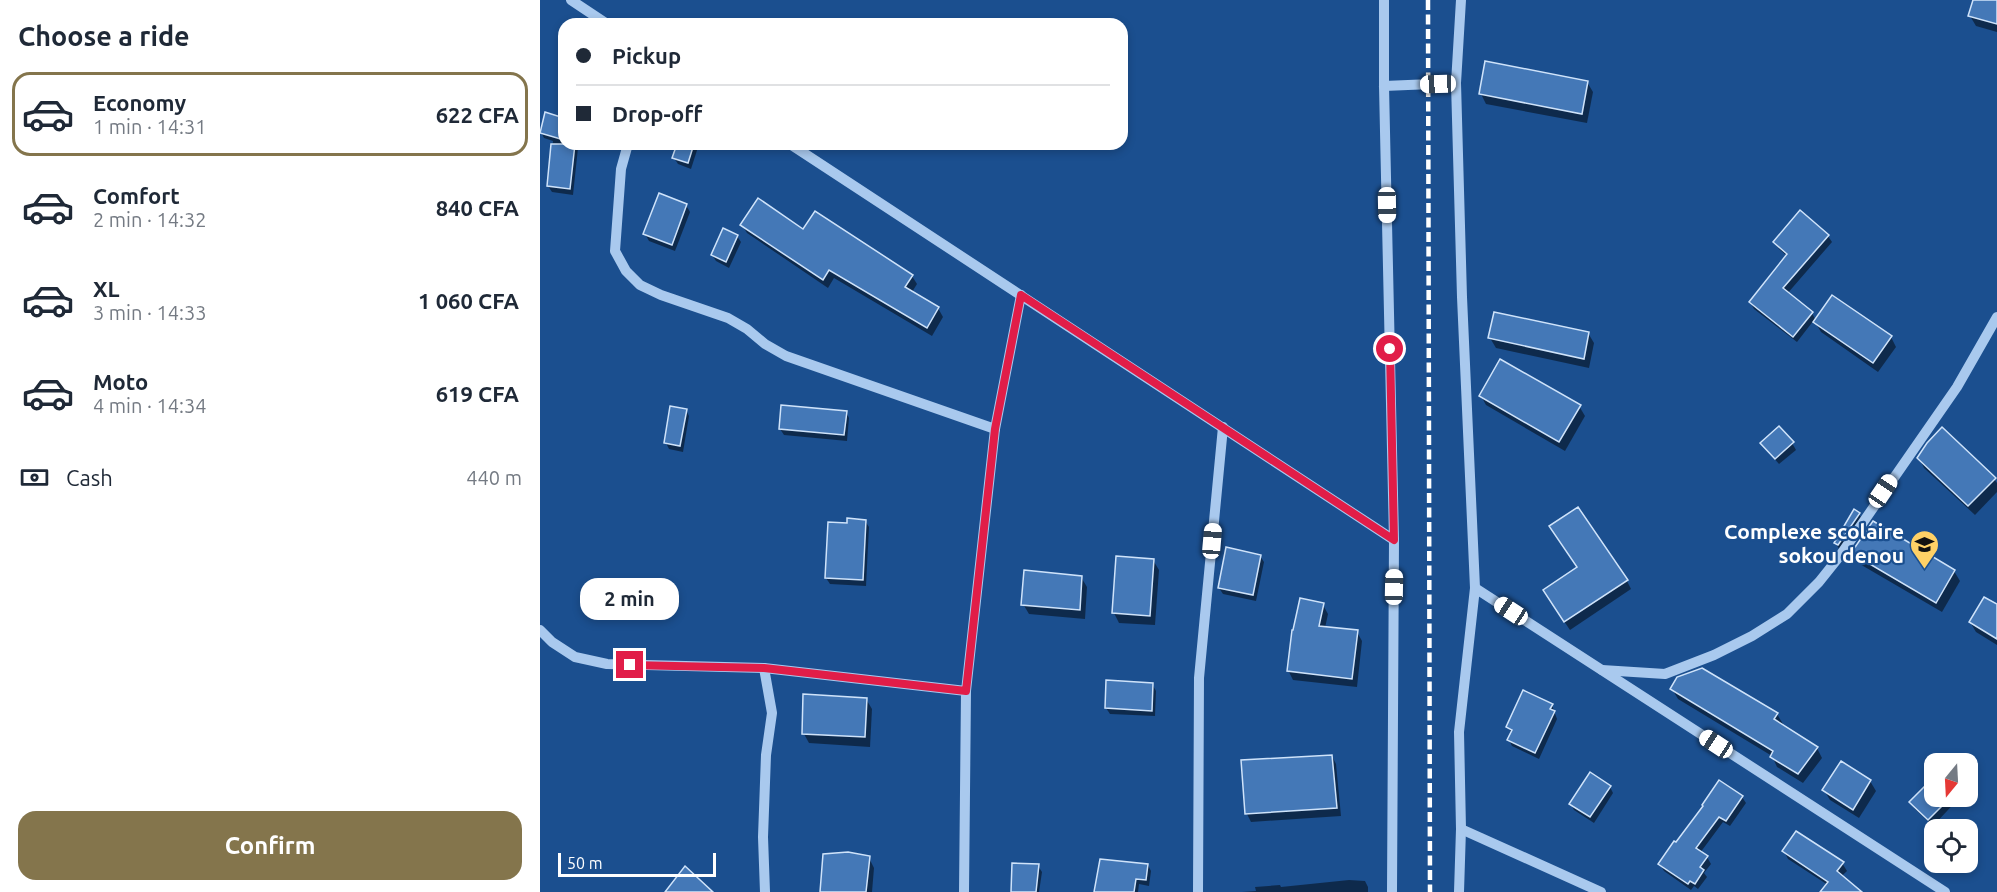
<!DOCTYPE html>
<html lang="en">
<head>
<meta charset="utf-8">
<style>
	:root { --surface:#fff; --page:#f2f2f3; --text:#1f2937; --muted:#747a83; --line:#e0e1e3; --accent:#84754c }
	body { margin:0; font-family:Ubuntu,sans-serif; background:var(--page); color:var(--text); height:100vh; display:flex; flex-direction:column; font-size:22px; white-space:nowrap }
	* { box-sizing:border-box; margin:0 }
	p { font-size:20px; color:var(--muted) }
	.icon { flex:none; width:33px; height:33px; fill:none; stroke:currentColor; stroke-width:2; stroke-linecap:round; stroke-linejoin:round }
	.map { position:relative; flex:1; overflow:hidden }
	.panel { display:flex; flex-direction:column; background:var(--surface); width:540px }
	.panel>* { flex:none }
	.top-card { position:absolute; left:18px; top:18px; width:570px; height:132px; border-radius:18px; box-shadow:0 3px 9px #0003; display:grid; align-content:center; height:132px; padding:0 18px; background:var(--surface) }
	.needle { width:39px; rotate:198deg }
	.buttons { position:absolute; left:1384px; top:753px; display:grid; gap:12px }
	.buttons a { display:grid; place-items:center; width:54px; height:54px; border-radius:12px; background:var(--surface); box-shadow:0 3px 9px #0003; font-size:30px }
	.scale { position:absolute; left:18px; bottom:15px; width:158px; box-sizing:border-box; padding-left:6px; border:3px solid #fff; border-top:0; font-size:16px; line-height:21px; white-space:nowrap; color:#fff; -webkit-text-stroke:4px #1b4f8f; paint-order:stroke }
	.end { position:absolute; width:27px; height:27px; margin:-14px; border:8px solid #e11d48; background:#fff; box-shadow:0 0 0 3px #fff }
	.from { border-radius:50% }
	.bubble { position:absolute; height:42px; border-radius:18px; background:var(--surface); box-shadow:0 3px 9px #0003; font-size:20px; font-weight:700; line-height:42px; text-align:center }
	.car { position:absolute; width:18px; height:36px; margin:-18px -9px; border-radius:8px; box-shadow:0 0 4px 2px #0007; background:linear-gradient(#fff 24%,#345 0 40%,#fff 0 76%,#345 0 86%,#fff 0) }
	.top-card b { display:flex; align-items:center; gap:21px; height:57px; font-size:22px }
	.top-card b+b { border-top:2px solid var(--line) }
	.top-card i { width:15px; height:15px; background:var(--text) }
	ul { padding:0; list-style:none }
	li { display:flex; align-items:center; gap:18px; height:84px; margin:0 12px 9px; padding:0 6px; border:3px solid transparent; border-radius:18px }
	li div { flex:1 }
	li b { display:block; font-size:22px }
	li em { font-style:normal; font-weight:700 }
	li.active { border-color:var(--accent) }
	li>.icon { width:54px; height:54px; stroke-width:1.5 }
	h2 { padding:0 18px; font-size:27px; line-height:72px }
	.pay { display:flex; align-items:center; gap:15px; height:66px; padding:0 18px; font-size:22px }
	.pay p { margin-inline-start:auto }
	.cta { display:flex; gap:12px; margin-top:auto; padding:12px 18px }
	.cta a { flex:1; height:69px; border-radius:18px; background:var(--accent); color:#fff; font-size:24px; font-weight:700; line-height:69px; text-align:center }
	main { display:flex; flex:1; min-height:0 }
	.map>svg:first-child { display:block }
</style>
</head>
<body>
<main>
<section class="panel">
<h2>Choose a ride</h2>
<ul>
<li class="active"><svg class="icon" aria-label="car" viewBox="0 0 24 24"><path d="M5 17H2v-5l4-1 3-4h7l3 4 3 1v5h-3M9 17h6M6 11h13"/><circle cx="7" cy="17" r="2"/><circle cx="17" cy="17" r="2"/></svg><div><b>Economy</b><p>1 min · 14:31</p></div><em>622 CFA</em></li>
<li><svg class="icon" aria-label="car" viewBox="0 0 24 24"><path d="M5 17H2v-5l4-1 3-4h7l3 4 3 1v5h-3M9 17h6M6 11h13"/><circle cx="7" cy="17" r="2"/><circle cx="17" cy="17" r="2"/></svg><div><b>Comfort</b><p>2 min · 14:32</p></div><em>840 CFA</em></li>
<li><svg class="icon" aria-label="car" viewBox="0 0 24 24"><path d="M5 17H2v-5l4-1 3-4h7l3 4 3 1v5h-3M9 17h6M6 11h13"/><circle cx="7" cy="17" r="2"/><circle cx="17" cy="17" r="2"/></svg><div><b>XL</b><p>3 min · 14:33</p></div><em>1 060 CFA</em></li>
<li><svg class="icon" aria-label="car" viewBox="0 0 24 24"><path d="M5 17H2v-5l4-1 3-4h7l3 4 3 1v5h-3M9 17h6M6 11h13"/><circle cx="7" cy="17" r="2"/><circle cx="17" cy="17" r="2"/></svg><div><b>Moto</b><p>4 min · 14:34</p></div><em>619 CFA</em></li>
</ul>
<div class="pay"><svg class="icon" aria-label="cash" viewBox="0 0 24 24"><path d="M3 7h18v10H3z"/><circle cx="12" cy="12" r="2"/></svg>Cash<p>440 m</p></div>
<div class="cta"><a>Confirm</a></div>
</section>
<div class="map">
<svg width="1457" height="892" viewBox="0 0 1457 892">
	<rect width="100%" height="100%" fill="#1b4f8f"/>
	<g fill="#0007">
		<path d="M1434 0H1457V32L1436 26 1430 16Z"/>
		<path d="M1047 82 1053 92 1047 123 946 104 941 94Z"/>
		<path d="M24 119V144H48L46 150 38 148 33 195 12 192 8 186 13 141 4 138 1 132Z"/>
		<path d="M138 144H159L151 169 138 164 134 158Z"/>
		<path d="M146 205 150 212 135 251 109 241 105 234Z"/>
		<path d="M202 225 264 231 372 276 377 284 372 292 398 308 403 317 392 336 294 278 288 288 207 233Z"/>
		<path d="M197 236 201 242 189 268 176 261 172 255Z"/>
		<path d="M1288 236 1292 242 1247 294 1272 313 1276 321 1351 337 1356 347 1338 372 1281 332 1274 320 1257 342 1214 309 1210 302 1247 256 1239 249 1235 243Z"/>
		<path d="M1048 333 1054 343 1049 368 956 348 950 338Z"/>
		<path d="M941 396 1039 406 1045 416 1025 451 946 405Z"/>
		<path d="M146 410 149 416 143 452 129 449 126 443Z"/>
		<path d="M306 412 309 418 307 441 244 435 240 429Z"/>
		<path d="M1252 443 1256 450 1239 464 1226 449Z"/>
		<path d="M1379 458 1454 479 1457 483V492L1435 515 1384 468Z"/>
		<path d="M1314 512 1319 514 1325 524 1301 553 1296 543Z"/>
		<path d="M325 521 329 527 326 586 290 584 286 578 308 524Z"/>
		<path d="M1313 553 1414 571 1420 581 1402 612 1318 563Z"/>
		<path d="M720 556 724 562 716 601 683 594 679 588Z"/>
		<path d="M613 560 619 570 615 625 579 623 574 613Z"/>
		<path d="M541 577 547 587 545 619 489 614 483 604Z"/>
		<path d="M1087 581 1091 589 1030 630 1009 599Z"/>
		<path d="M783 605 788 614 785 628 817 632 822 641 817 687 753 680 748 670Z"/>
		<path d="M1457 606V645L1436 632 1430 622Z"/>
		<path d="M612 684 616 691 615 716 570 714 566 708Z"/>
		<path d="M1132 689 1237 714 1243 724 1242 726 1277 748 1282 758 1263 783 1237 767 1232 756 1138 699Z"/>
		<path d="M326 699 332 709 330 747 269 743 264 734Z"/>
		<path d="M1012 705 1017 719 999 759 972 746 969 740 972 734 968 727Z"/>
		<path d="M792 756 796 764 801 816 711 822 707 814 703 762Z"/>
		<path d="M1302 763 1330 781 1336 791 1319 818 1290 800 1284 790Z"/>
		<path d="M1395 778V796H1421L1393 826 1375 809 1371 803Z"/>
		<path d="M1428 779 1432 786 1428 789Z"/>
		<path d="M1070 787 1073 793 1054 823 1034 810 1031 804Z"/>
		<path d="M1202 797 1206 803 1190 826 1183 822 1160 853 1167 857 1171 864 1164 873 1167 877 1158 889 1154 886 1151 890 1124 871 1120 864 1137 844Z"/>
		<path d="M1244 851 1302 863 1307 871 1285 892 1288 885 1248 859Z"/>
		<path d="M329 858 334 868 332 892H282Z"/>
		<path d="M608 865 611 871 609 886 599 884 598 892H556Z"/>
		<path d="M498 866 502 872 499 892H473Z"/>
		<path d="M809 880 825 881 828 887V892H702L716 891 715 887 740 885 741 887Z"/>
	</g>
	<g fill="#4478b7" stroke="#cfe3fa" stroke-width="1.5">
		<path d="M1433 0H1457V24L1428 16Z"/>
		<path d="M945 61 1048 81 1042 114 939 94Z"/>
		<path d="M5 112 24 118V140L0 133Z"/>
		<path d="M11 144H35L30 189 7 186Z"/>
		<path d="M137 144H154L148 163 132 158Z"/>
		<path d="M119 193 147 204 132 245 103 234Z"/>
		<path d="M218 198 263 229 275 211 373 275 365 287 399 307 387 328 289 270 283 280 200 225Z"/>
		<path d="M1260 210 1289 235 1243 288 1273 312 1253 337 1209 302 1247 254 1233 242Z"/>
		<path d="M183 228 198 235 186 262 171 255Z"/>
		<path d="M1292 295 1352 336 1333 363 1273 322Z"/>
		<path d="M954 312 1049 332 1044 359 948 338Z"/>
		<path d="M960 359 1041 405 1019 442 939 396Z"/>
		<path d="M241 405 307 411 304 435 239 429Z"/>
		<path d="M130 406 147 409 140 446 124 443Z"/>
		<path d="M1239 426 1254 442 1235 459 1220 443Z"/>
		<path d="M1402 427 1456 478 1428 506 1377 458 1387 443Z"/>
		<path d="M1038 507 1088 580 1024 622 1003 590 1037 567 1009 526Z"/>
		<path d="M1314 509 1320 513 1298 545 1294 543Z"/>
		<path d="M307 518 326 520 323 580 285 578 288 522 307 523Z"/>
		<path d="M1333 521 1415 570 1396 603 1311 553Z"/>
		<path d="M686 547 721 555 713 595 678 588Z"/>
		<path d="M576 556 614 559 610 616 572 613Z"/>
		<path d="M484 570 542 576 540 610 481 605Z"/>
		<path d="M1444 597 1457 604V639L1429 622Z"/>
		<path d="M760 598 784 603 779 626 818 630 812 679 747 671 752 630H753Z"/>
		<path d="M1162 668 1238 713 1234 719 1278 747 1258 774 1230 757 1233 751 1130 689 1137 677Z"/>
		<path d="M566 680 613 683 612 711 565 708Z"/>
		<path d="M983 690 1013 704 1010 709 1015 711 995 753 967 740 972 730 966 727Z"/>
		<path d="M263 694 327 698 325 737 262 734Z"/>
		<path d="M792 755 797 808 705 814 701 760Z"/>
		<path d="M1301 761 1331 780 1313 810 1282 790Z"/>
		<path d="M1050 772 1071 786 1050 817 1029 804Z"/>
		<path d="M1395 776V796H1412L1388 820 1369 802Z"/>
		<path d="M1179 780 1203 796 1186 821 1179 817 1156 848 1168 856 1160 867 1164 870 1155 884 1150 881 1148 884 1118 864 1134 841 1136 842 1163 806 1162 805Z"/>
		<path d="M1256 831 1304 862 1297 871 1322 892H1280L1288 882 1242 851Z"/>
		<path d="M308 852 330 856 326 892H280L283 854Z"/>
		<path d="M560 859 608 864 606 880 596 879 594 892H554Z"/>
		<path d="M472 863 499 864 496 892H471Z"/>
		<path d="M145 866 173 892H125Z"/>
	</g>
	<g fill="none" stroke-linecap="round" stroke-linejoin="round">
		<g stroke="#a9c9ee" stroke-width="10">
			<path d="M31 0 67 24"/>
			<path d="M844 0V86L854 540 852 892"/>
			<path d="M844 86 916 83"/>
			<path d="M88 144 81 169 75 251 86 271 100 285 121 295 188 318 207 329 225 344 246 356 455 429"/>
			<path d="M250 144 854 540"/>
			<path d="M935 588 1405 892"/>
			<path d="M0 630 12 642 35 657 67 664 224 668 426 691"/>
			<path d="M224 668 232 713 226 755 223 837 225 892"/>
			<path d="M1062 670 1125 674 1174 655 1212 636 1247 614 1279 582 1299 557 1417 387 1457 317"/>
			<path d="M921 829 1061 892"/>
			<path d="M424 892 426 691 455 429 481 295"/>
			<path d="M658 892 659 678 683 427"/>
			<path d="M919 892 921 829 919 732 935 588 922 297 916 83 921 0"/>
		</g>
		<path stroke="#fff" stroke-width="4.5" stroke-dasharray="10 4.5" stroke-linecap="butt" d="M888 0 890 892"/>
	</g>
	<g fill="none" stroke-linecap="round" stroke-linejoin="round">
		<path stroke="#e11d48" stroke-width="8" d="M90 665 224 668 426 691 455 429 481 295 854 540 850 349"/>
	</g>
	<defs>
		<symbol id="school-pin" viewBox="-11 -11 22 30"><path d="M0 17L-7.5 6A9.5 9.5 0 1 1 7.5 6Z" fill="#ffd166" stroke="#1b4f8f"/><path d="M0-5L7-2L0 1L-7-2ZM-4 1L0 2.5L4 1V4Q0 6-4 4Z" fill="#111"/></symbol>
	</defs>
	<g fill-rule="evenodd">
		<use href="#school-pin" x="1368" y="528" width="33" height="45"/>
	</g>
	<g text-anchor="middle" stroke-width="4.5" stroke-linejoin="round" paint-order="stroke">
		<g font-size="21" font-weight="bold" fill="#fff" stroke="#1b4f8f" text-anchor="end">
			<text x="1364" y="539">Complexe scolaire<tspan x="1364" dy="24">sokou denou</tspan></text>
		</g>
	</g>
</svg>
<div class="buttons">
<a><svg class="needle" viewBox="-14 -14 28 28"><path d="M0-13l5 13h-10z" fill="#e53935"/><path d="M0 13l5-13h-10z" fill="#747a83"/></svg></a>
<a><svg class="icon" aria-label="locate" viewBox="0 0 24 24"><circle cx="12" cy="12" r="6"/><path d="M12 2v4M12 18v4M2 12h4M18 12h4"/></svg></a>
</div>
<div class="scale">50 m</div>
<i class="end from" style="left:850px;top:349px"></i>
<i class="end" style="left:90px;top:665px"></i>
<div class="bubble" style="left:40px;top:578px;width:99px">2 min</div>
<i class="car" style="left:898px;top:84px;rotate:268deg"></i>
<i class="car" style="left:847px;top:205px;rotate:179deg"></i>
<i class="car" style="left:1343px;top:491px;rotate:34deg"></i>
<i class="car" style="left:672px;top:541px;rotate:5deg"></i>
<i class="car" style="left:854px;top:587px;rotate:1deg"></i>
<i class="car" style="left:971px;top:611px;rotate:303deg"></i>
<i class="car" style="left:1176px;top:744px;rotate:303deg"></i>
<div class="top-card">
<b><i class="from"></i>Pickup</b>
<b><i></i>Drop-off</b>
</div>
</div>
</main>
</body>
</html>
